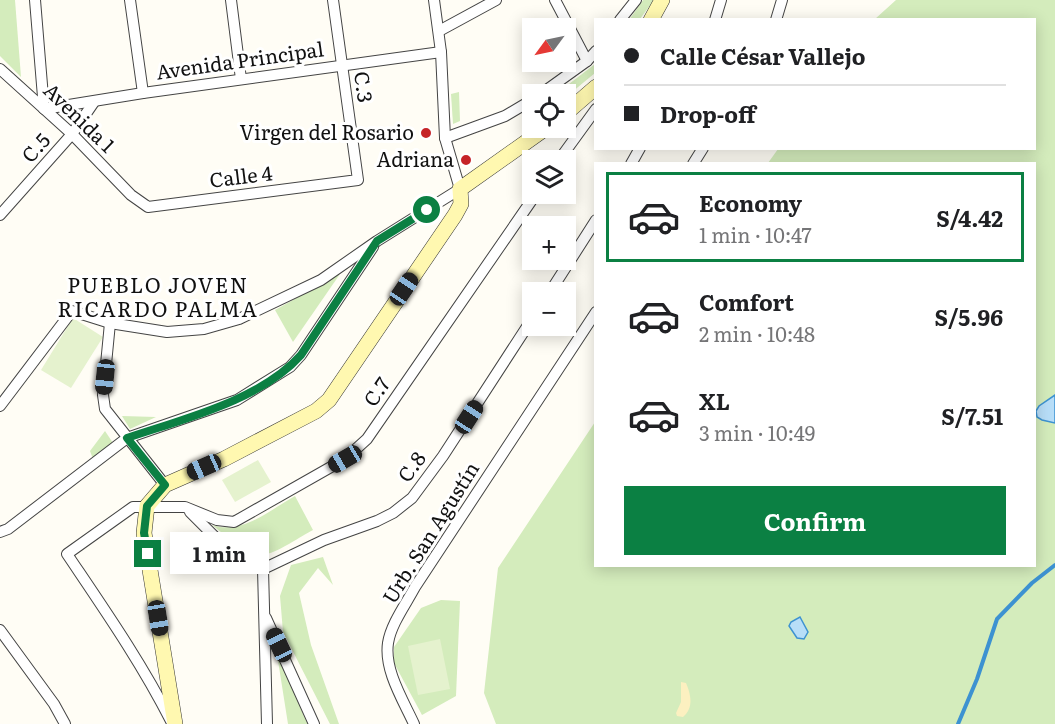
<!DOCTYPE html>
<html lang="en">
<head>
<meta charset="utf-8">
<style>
	:root { --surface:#fff; --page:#f6f6f6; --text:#202124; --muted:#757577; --line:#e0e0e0; --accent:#0b8043 }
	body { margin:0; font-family:Literata,serif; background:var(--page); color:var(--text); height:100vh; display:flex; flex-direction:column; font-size:22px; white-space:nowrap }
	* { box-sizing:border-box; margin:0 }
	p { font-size:20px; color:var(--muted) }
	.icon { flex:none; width:33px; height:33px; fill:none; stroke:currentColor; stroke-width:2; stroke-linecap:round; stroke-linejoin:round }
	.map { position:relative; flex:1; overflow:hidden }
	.side { position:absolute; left:594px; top:162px; width:442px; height:405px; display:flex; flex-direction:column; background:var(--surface); border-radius:0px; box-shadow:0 3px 15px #0003 }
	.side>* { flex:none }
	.hud { position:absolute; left:594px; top:18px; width:442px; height:132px; border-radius:0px; box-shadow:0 3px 15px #0003; display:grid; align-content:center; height:132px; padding:0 30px; background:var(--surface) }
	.needle { width:39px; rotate:237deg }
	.controls { position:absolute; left:522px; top:18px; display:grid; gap:12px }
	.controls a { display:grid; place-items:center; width:54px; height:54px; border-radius:0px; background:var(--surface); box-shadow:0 3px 15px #0003; font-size:30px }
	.end { position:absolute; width:27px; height:27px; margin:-14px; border:8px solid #0b8043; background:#fff; box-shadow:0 0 0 3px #fff }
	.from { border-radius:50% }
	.bubble { position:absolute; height:42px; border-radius:0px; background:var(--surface); box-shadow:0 3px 15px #0003; font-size:20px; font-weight:700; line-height:42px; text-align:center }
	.car { position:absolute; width:18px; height:36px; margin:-18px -9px; border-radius:8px; box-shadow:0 0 4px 2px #0007; background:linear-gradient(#222 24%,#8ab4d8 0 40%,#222 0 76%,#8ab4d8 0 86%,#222 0) }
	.hud b { display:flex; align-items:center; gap:21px; height:57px; font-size:22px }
	.hud b+b { border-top:2px solid var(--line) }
	.hud i { width:15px; height:15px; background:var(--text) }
	ul { padding:10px 0 0; list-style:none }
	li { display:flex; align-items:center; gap:18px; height:90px; margin:0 12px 9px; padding:0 18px; border:3px solid transparent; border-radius:0px }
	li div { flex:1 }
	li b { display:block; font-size:22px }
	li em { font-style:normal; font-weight:700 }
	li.on { border-color:var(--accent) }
	li>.icon { width:54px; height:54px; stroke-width:1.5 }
	.action { display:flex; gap:12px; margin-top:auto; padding:12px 30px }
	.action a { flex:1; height:69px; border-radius:0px; background:var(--accent); color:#fff; font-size:24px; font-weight:700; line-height:69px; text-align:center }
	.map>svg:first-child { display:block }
</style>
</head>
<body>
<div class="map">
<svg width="1055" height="724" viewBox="0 0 1055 724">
	<rect width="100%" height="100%" fill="#fffdf5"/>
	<g fill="#d4ecbc">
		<path d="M0 0H15L21 77 0 56Z"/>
		<path d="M643 0H654L640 19 629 20Z"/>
		<path d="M896 0H1055V724H496L484 693 498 568 595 422 596 566H1035V164L768 163 778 149 1035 148V20L875 19Z"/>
		<path d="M595 64V73L566 97V94H556Z"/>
		<path d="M459 92 460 121 453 124 451 94Z"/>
		<path d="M340 274 293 342 275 310Z"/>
		<path d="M122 416 156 417 130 429Z"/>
		<path d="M105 431 113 443 93 459 90 451Z"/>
		<path d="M295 496 313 530C301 536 279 552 266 554 249 556 225 535 212 525 242 535 270 510 295 496Z"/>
		<path d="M323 557 333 585 318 568 299 593 311 645 339 724H330L283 632 280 596 291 565Z"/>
		<path d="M441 600 460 601 456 696 422 715 394 663V647L421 608Z"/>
		<path d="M276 648 303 714 308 724H288Z"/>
	</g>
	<path fill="#fcf0c0" d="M681 682 686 683C691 695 694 708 683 717L677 716 676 713 681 702Z"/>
	<g fill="#e5f2ce">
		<path d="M73 318 103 337 71 388 41 370Z"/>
		<path d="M258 460 271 482 235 502 222 480Z"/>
		<path d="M440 639 450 689 418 695 408 646Z"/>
	</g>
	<g fill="#b8def8" stroke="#3d92d1" stroke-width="1.5">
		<path d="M1055 395V423L1042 420 1037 417 1036 411 1039 406Z"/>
		<path d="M800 617 808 632 804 639 797 638 789 626 791 622Z"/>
	</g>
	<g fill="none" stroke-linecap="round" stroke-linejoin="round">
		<path stroke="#3d92d1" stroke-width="4" d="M958 724 977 679 997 619 1032 583 1055 565"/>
		<defs>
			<g id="street">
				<path d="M35 0 44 109 143 93 441 52"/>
				<path d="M130 0 143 93"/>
				<path d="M231 0 241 79"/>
				<path d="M555 0 587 61"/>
				<path d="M620 20 636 0"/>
				<path d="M715 20 721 0"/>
				<path d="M776 20 782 0"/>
				<path d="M439 31 496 0"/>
				<path d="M0 69 72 134 131 195 148 207 358 180 333 0"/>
				<path d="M541 94 587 61 596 51"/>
				<path d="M445 138 505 116 532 100"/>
				<path d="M559 160 596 109"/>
				<path d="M631 164 640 148"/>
				<path d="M693 164 703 148"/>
				<path d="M0 215 72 134 94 102"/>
				<path d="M550 292 596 220"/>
				<path d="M110 323 103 395 105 409 165 485"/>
				<path d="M0 406 72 311 110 323 167 332 204 329 239 319 321 280 377 241 460 189 445 138 441 52 434 0"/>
				<path d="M190 512 223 545 263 569"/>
				<path d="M0 532 8 529 127 438 237 400 290 367 301 355 373 247"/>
				<path d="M263 569 324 540 377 521 393 513 412 498 443 456 532 319"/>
				<path d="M263 569 267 724"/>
				<path d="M266 618 314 724"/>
				<path d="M0 630 54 704 65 724"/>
				<path d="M171 721C141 662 104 609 67 554L133 507H185L217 520 234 522 345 459 367 439 536 194"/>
				<path d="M414 724C403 700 384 670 388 643 391 624 406 604 415 587L596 312"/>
			</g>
			<g id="secondary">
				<path d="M651 20 662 0"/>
				<path d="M566 113 596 87"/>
				<path d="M175 724 144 533 147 506 165 485 224 459 316 411 329 400 455 215 461 204 460 189 546 128"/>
			</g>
		</defs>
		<use href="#street" stroke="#444" stroke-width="12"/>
		<use href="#secondary" stroke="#333" stroke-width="16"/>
		<use href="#street" stroke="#fff" stroke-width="10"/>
		<use href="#secondary" stroke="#fff8b0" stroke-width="15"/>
	</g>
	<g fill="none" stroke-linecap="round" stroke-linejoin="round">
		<path stroke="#0b8043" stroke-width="8" d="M148 554 144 533 147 506 165 485 127 438C183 419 261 400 301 355L377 241 427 210"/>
	</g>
	<g fill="#c62427" stroke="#fff" stroke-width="2">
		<circle cx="426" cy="133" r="6"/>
		<circle cx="466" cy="160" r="6"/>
	</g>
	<g text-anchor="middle" stroke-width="6" stroke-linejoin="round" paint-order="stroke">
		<g font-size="20" fill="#111" stroke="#fff">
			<text transform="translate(240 61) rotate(-8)" y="7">Avenida Principal</text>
			<text transform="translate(363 87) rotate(82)" y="7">C.3</text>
			<text transform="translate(79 118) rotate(44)" y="7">Avenida 1</text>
			<text transform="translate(36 148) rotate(-48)" y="7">C.5</text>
			<text transform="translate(241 177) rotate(-7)" y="7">Calle 4</text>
			<text transform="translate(377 392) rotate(-56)" y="7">C.7</text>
			<text transform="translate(412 467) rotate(-54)" y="7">C.8</text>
			<text transform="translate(431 533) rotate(-58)" y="7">Urb. San Agustín</text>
		</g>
		<g font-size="20" fill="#111" stroke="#fff" text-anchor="end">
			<text x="414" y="140">Virgen del Rosario</text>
			<text x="454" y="167">Adriana</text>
		</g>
		<g font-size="21" letter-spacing="1.5" fill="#111" stroke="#fff">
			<text x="158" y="293">PUEBLO JOVEN<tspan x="158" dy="24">RICARDO PALMA</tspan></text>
		</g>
	</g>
</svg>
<div class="controls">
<a><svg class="needle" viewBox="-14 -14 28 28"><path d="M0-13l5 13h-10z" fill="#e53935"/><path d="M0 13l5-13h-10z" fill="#757577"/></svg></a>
<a><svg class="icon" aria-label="locate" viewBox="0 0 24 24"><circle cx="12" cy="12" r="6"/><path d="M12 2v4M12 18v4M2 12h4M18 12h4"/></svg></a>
<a><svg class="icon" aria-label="layers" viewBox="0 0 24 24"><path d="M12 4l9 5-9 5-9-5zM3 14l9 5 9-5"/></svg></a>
<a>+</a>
<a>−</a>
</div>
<i class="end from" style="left:427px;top:210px"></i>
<i class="end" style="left:148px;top:554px"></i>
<div class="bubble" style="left:170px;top:532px;width:99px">1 min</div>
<i class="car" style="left:404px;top:289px;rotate:34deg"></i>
<i class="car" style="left:105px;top:377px;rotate:186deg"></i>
<i class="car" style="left:469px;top:417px;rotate:33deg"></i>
<i class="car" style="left:345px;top:459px;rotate:240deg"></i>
<i class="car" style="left:204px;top:467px;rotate:246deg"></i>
<i class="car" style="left:158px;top:618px;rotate:171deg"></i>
<i class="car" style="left:279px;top:645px;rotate:335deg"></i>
<div class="hud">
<b><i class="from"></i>Calle César Vallejo</b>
<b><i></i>Drop-off</b>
</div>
<section class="side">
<ul>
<li class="on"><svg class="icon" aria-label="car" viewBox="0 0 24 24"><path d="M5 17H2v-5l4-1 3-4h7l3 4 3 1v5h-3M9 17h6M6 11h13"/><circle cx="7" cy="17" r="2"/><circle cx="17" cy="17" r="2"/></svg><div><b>Economy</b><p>1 min · 10:47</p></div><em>S/4.42</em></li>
<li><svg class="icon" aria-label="car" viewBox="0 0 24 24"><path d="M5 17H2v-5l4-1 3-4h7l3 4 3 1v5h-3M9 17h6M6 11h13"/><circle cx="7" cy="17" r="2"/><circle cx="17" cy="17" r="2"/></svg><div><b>Comfort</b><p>2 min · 10:48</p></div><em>S/5.96</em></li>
<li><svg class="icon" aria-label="car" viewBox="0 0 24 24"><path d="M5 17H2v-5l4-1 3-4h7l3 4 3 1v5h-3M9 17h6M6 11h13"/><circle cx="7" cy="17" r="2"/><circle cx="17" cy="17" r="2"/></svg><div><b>XL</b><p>3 min · 10:49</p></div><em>S/7.51</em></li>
</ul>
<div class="action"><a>Confirm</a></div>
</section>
</div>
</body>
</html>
